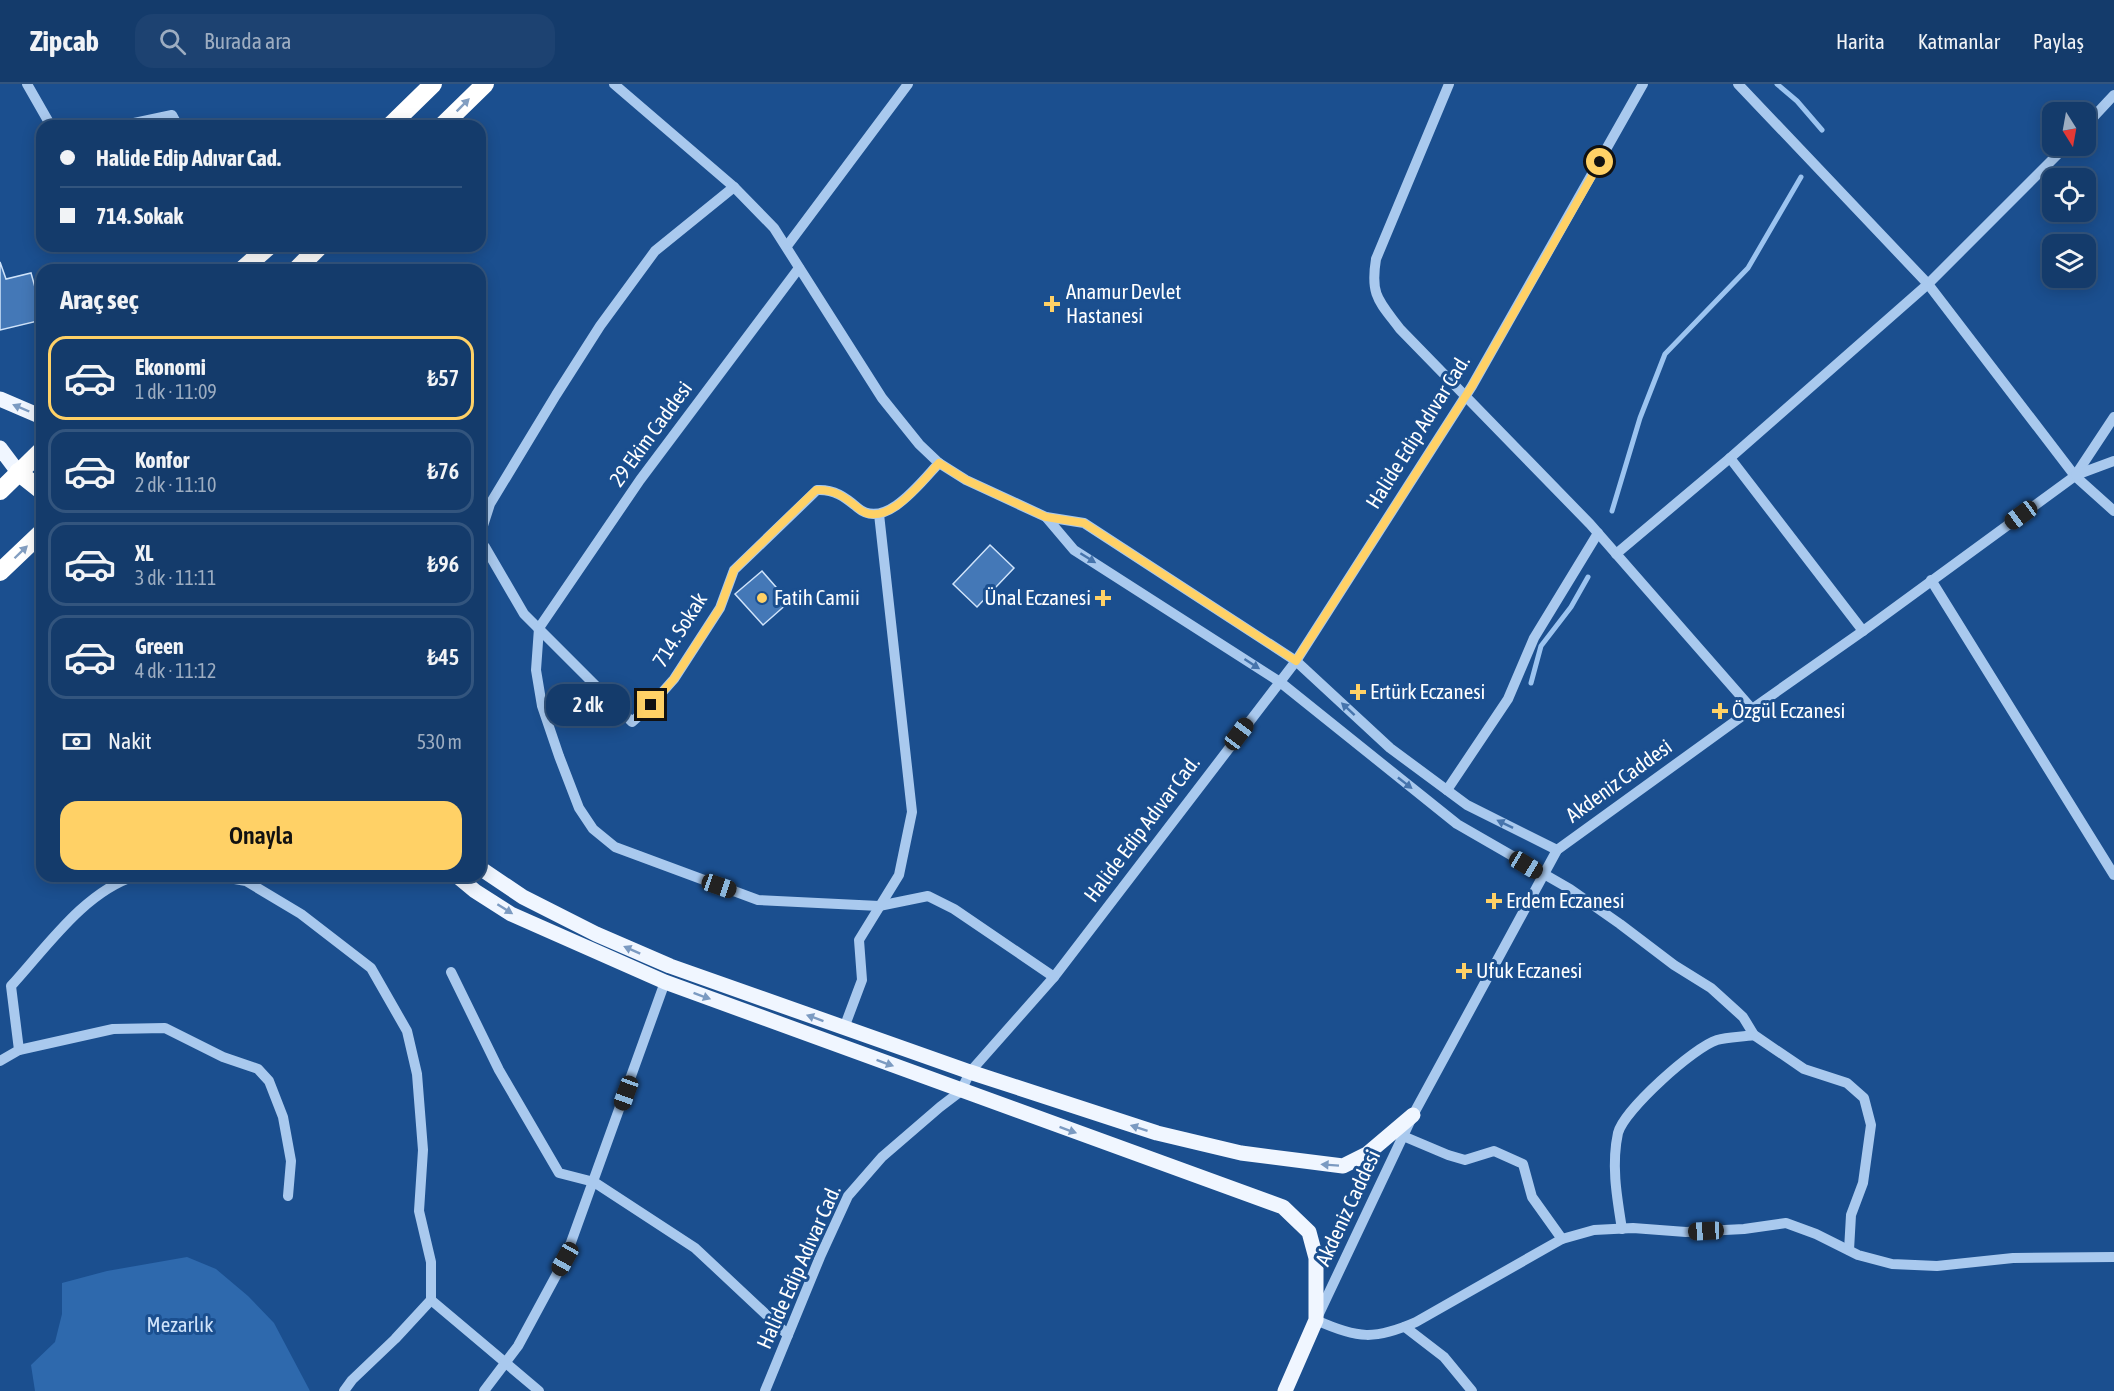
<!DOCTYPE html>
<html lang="tr">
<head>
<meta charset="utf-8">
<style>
	:root { --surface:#143b6b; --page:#1d4271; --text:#f1f3f6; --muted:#9dadc1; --line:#33557e; --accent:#ffd166 }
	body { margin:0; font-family:"Asap Condensed",sans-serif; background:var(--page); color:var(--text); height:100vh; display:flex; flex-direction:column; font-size:22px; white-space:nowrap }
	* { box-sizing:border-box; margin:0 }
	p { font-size:20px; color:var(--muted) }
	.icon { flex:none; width:33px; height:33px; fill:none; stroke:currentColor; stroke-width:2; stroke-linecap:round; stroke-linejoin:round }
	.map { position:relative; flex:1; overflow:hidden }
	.panel { position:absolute; left:36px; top:180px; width:450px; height:618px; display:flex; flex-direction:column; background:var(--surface); border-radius:18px; box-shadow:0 3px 15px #0003,0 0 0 2px var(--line) }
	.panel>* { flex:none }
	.banner { position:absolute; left:36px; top:36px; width:450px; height:132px; border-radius:18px; box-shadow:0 3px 15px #0003,0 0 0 2px var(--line); display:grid; align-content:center; height:132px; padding:0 24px; background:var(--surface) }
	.needle { width:39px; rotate:169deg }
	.buttons { position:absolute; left:2042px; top:18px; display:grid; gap:12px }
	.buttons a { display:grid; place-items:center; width:54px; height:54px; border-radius:12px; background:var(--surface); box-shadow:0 3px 15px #0003,0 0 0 2px var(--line); font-size:30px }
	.end { position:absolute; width:27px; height:27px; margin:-14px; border:8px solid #ffd166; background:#111; box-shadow:0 0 0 3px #111 }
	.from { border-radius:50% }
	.bubble { position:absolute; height:42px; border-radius:18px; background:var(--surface); box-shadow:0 3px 15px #0003,0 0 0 2px var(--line); font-size:20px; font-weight:600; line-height:42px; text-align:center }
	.car { position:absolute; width:18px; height:36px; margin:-18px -9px; border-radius:8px; box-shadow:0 0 4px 2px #0007; background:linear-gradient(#222 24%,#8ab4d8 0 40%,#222 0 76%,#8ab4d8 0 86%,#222 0) }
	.banner b { display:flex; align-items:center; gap:21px; height:57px; font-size:22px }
	.banner b+b { border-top:2px solid var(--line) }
	.banner i { width:15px; height:15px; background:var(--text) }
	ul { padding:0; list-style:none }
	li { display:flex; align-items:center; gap:18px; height:84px; margin:0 12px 9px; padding:0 12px; border:3px solid var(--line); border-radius:18px }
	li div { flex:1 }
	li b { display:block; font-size:22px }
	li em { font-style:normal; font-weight:600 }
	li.on { border-color:var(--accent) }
	li>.icon { width:54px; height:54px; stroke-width:1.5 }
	h2 { padding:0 24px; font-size:27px; line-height:72px }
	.pay { display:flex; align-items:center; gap:15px; height:66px; padding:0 24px; font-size:22px }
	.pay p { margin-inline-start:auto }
	.cta { display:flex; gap:12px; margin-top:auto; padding:12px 24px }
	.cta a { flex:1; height:69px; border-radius:18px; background:var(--accent); color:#111; font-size:24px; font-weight:600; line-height:69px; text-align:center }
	header { display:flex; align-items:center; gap:36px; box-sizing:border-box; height:84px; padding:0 30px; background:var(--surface); border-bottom:2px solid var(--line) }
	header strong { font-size:28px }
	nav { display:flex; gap:33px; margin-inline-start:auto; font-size:21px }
	.search { width:420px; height:54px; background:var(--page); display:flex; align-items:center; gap:15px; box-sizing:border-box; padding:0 21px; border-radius:18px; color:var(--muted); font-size:22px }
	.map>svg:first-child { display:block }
</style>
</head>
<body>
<header>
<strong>Zipcab</strong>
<div class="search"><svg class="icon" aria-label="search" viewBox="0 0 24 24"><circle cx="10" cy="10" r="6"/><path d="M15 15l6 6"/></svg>Burada ara</div>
<nav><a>Harita</a><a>Katmanlar</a><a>Paylaş</a></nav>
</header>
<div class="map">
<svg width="2114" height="1307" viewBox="0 0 2114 1307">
	<rect width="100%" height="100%" fill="#1b4f8f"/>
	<path fill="#2e69ad" d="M187 1173 216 1185 248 1212 274 1239 310 1307H35L31 1281 55 1258 62 1230V1199L107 1187Z"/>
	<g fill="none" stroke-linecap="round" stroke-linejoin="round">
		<g stroke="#9cc4f0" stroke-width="5">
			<path d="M1777 0 1797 17 1822 46"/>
			<path d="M1612 427 1640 334 1665 270 1748 184 1801 93"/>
			<path d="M1531 599 1541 562 1571 523 1588 493"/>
		</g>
	</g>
	<g fill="#4478b7" stroke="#cfe3fa" stroke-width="1.5">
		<path d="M0 178 6 195 31 189 42 228V236L0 246Z"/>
		<path d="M990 461 1014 484 977 523 953 500Z"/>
		<path d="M762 487 789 518 763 541 735 510Z"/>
	</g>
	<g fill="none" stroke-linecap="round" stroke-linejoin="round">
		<g stroke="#a9c9ee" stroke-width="10">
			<path d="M27 0 51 42"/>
			<path d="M614 0 734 103 774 144 882 314 919 360 939 379 966 396 1046 433 1084 439 1296 577 1390 664 1467 721 1557 766"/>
			<path d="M1449 0 1376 175C1370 212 1379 217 1400 245L1590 440 1752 625"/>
			<path d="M1738 0 1928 200 2075 392 2114 427"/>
			<path d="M120 42 172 31 178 42"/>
			<path d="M2085 42 2114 11"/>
			<path d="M787 162 908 0"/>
			<path d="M2114 333 2075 392 1863 547 1752 625 1557 766 1413 1031 1316 1236C1358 1255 1375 1256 1416 1238L1562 1155 1594 1146 1633 1144 1686 1148 1744 1145 1786 1139 1816 1150 1858 1171 1892 1180 1937 1182 2013 1174 2114 1173"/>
			<path d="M1730 374 1863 547"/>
			<path d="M2076 391 2114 377"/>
			<path d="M1046 433 1074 466 1280 598 1457 740 1570 805 1620 840 1674 881 1711 904 1743 933 1754 951 1804 985 1847 999 1864 1014 1871 1041 1863 1099 1851 1131 1849 1166"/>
			<path d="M480 451 490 420 556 311 600 242 655 167 734 103"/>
			<path d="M480 460 485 463 524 530 632 638 651 621 674 595 720 524 734 486 817 406C834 405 845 413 858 424 885 447 922 397 939 379"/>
			<path d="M1616 470 1730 374 1928 200 2066 62"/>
			<path d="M1931 496 2114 791"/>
			<path d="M539 544 536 586 542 622 559 672 579 724 593 745 615 763 758 816 879 822 928 812 954 825 1054 893"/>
			<path d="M539 544 640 396 799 184"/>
			<path d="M1447 706 1508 615 1534 554 1598 449"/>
			<path d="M218 792 246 797 301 830 371 884 407 947 417 990 423 1066 419 1127 431 1178V1216L395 1255 352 1296 344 1307"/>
			<path d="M451 888 499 986 559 1089 594 1098 695 1164 788 1251"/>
			<path d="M844 944 862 896 859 856 899 791 912 728 879 430"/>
			<path d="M19 966 113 945 165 944 223 973 258 985 269 997 283 1033 291 1077 288 1112"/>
			<path d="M0 977 19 966 11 902C46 864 84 808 135 792"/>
			<path d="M1403 1052 1448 1071 1465 1076 1494 1067 1523 1080 1532 1113 1562 1155"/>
			<path d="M1622 1145C1617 1114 1611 1081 1618 1049 1624 1026 1694 963 1717 956 1728 953 1742 953 1754 951"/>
			<path d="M431 1216 539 1307"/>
			<path d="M1405 1243 1444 1273 1472 1307"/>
			<path d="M484 1307 518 1262 565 1175 665 898"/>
			<path d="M765 1307 820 1173 848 1112 882 1073 940 1023 961 1007 970 988 1054 893 1296 577 1472 302 1643 0"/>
		</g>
		<g stroke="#f0f6ff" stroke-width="15">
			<path d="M0 315 42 333"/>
			<path d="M0 364 18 388"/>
			<path d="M480 784 523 813 596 850 670 882 970 988 1157 1049 1241 1069 1343 1082 1367 1070 1413 1031"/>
			<path d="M457 792 475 807 511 830 665 898 1283 1123 1309 1148 1316 1174V1236L1285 1307"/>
		</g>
		<g stroke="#fff" stroke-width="18">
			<path d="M390 42 433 0"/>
			<path d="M442 42 485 0"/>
			<path d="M242 186 269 162"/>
			<path d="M296 186 320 162"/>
			<path d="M18 388 42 407"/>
			<path d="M0 407 42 366"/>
			<path d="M0 488 42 448"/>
		</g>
	</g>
	<defs><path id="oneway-solid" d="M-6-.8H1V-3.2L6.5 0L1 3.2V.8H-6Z" transform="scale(1.5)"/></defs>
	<g fill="#829ec1">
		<use href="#oneway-solid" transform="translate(463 21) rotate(-45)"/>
		<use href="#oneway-solid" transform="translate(21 468) rotate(-44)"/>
	</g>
	<g fill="#7b9ac1">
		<use href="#oneway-solid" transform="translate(21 324) rotate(-157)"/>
		<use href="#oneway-solid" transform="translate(505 825) rotate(32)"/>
		<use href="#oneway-solid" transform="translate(632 866) rotate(-156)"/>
		<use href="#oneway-solid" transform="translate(702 912) rotate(20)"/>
		<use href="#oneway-solid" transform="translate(815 934) rotate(-160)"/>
		<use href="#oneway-solid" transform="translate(885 979) rotate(20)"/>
		<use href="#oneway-solid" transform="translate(1139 1044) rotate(-162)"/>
		<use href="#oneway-solid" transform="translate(1068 1046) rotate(20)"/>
		<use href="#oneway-solid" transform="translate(1330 1081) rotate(-176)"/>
	</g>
	<g fill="#4674ac">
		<use href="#oneway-solid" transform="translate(1088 474) rotate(32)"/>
		<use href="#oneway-solid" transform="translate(1252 580) rotate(33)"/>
		<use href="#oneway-solid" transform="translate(1348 625) rotate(-137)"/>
		<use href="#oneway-solid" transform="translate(1405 699) rotate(38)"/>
		<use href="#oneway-solid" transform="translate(1505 740) rotate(-154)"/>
	</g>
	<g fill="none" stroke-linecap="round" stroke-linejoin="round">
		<path stroke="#ffd166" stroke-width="8" d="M651 621 674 595 720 524 734 486 816 406C834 405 845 413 858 424 885 448 922 397 939 379L966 396 1046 433 1084 439 1296 577 1472 302 1600 78"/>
	</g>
	<g fill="#ffd166" stroke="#1b4f8f" stroke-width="2">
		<path d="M1049 211h6v6h6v6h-6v6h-6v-6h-6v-6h6z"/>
		<circle cx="762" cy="514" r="6"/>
		<path d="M1100 505h6v6h6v6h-6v6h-6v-6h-6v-6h6z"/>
		<path d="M1355 599h6v6h6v6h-6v6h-6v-6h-6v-6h6z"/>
		<path d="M1717 618h6v6h6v6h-6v6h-6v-6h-6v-6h6z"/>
		<path d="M1491 808h6v6h6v6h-6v6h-6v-6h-6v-6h6z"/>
		<path d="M1461 878h6v6h6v6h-6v6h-6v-6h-6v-6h6z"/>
	</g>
	<g text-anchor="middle" stroke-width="6" stroke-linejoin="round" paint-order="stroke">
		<g font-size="21" fill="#fff" stroke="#1b4f8f" text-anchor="start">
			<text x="1066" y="215">Anamur Devlet<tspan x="1066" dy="24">Hastanesi</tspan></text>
			<text x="774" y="521">Fatih Camii</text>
			<text x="1091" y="521" text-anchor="end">Ünal Eczanesi</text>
			<text x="1370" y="615">Ertürk Eczanesi</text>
			<text x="1732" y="634">Özgül Eczanesi</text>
			<text x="1506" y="824">Erdem Eczanesi</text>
			<text x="1476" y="894">Ufuk Eczanesi</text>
		</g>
		<g font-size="21" fill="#fff" stroke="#1b4f8f">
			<text transform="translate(1418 348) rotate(-58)" y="7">Halide Edip Adıvar Cad.</text>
			<text transform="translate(651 350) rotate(-54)" y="7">29 Ekim Caddesi</text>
			<text transform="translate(680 546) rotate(-58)" y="7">714. Sokak</text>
			<text transform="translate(1619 697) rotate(-36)" y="7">Akdeniz Caddesi</text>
			<text transform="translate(1142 745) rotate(-53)" y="7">Halide Edip Adıvar Cad.</text>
			<text transform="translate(1348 1124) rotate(-65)" y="7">Akdeniz Caddesi</text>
			<text transform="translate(799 1183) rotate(-66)" y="7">Halide Edip Adıvar Cad.</text>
		</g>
		<g font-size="21" fill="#cfe3fa" stroke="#1b4f8f">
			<text x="180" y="1248">Mezarlık</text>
		</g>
	</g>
</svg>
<div class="buttons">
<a><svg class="needle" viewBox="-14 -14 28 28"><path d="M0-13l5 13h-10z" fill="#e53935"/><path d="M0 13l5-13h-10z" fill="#9dadc1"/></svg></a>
<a><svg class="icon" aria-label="locate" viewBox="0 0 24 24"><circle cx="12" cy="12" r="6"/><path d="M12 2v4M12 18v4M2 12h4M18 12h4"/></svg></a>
<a><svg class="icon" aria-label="layers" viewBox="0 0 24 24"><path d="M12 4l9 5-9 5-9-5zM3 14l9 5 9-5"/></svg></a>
</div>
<i class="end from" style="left:1600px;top:78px"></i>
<i class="end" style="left:651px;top:621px"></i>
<div class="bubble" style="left:546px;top:600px;width:84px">2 dk</div>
<i class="car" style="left:2021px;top:431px;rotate:234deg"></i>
<i class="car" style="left:1239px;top:650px;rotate:37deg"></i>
<i class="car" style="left:1526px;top:781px;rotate:121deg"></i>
<i class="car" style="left:719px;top:802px;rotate:109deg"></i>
<i class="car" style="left:626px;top:1009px;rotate:200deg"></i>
<i class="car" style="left:1706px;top:1147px;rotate:267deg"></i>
<i class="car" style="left:565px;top:1175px;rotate:209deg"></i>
<div class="banner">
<b><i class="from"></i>Halide Edip Adıvar Cad.</b>
<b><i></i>714. Sokak</b>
</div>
<section class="panel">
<h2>Araç seç</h2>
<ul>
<li class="on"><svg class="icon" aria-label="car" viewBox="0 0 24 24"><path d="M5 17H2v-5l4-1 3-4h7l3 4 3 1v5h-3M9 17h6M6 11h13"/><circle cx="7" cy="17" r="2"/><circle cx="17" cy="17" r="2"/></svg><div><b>Ekonomi</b><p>1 dk · 11:09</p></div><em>₺57</em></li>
<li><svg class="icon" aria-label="car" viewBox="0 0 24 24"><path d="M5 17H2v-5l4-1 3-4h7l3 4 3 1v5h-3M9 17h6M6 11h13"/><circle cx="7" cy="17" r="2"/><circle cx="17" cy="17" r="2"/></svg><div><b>Konfor</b><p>2 dk · 11:10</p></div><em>₺76</em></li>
<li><svg class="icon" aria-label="car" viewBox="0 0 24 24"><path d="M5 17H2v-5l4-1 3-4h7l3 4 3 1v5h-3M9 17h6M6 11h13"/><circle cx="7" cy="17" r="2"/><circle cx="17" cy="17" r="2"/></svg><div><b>XL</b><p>3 dk · 11:11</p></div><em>₺96</em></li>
<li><svg class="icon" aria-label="car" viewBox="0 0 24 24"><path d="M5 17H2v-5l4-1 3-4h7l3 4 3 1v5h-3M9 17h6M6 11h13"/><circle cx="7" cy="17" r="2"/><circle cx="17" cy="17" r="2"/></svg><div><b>Green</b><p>4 dk · 11:12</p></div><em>₺45</em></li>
</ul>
<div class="pay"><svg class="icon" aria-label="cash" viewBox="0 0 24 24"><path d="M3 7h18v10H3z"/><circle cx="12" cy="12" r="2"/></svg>Nakit<p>530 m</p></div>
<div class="cta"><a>Onayla</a></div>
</section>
</div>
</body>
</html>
